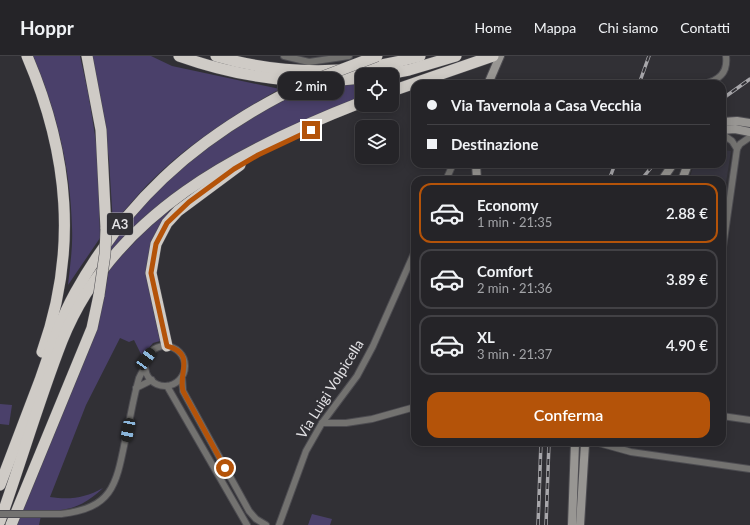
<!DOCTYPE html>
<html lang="it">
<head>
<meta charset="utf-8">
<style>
	:root { --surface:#252428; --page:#2d2c30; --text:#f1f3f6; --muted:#a3a4a8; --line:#424145; --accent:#b45309 }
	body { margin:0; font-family:Lato,sans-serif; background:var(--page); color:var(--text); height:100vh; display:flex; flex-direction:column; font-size:15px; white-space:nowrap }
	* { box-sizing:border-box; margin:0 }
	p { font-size:13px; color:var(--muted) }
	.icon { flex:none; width:22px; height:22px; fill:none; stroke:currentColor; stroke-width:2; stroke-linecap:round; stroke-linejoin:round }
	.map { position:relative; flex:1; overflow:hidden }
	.side { position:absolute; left:411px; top:120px; width:315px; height:270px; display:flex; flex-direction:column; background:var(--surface); border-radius:12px; box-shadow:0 2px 10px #0003,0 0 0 1px var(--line) }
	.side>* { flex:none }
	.banner { position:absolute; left:411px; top:24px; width:315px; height:88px; border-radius:12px; box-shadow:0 2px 10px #0003,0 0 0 1px var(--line); display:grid; align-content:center; height:88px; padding:0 16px; background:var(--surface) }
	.buttons { position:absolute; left:355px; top:12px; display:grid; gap:8px }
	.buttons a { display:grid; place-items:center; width:44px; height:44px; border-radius:8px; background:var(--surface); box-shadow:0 2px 10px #0003,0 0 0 1px var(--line); font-size:20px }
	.end { position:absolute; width:18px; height:18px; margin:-9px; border:5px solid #b45309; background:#fff; box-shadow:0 0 0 2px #fff }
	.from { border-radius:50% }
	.bubble { position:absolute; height:28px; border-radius:12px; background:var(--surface); box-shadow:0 2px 10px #0003,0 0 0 1px var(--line); font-size:13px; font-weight:600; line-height:28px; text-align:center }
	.car { position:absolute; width:12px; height:24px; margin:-12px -6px; border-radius:5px; box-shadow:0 0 3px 1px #0007; background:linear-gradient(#222 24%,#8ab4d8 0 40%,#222 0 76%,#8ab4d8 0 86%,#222 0) }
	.banner b { display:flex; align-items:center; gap:14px; height:38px; font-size:15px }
	.banner b+b { border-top:1px solid var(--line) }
	.banner i { width:10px; height:10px; background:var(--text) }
	ul { padding:7px 0 0; list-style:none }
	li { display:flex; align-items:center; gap:12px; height:60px; margin:0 8px 6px; padding:0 8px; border:2px solid var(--line); border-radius:12px }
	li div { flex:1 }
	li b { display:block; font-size:15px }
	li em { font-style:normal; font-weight:600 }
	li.active { border-color:var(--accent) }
	li>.icon { width:36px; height:36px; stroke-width:1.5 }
	.primary-button { display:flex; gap:8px; margin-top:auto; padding:8px 16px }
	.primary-button a { flex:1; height:46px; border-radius:12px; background:var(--accent); color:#fff; font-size:16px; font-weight:600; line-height:46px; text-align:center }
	header { display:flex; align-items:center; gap:24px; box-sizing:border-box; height:56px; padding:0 20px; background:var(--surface); border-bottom:1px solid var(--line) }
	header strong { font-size:19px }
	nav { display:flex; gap:22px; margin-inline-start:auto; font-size:14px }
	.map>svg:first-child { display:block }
</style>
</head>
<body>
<header>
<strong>Hoppr</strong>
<nav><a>Home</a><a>Mappa</a><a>Chi siamo</a><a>Contatti</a></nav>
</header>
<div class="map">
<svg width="750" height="469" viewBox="0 0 750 469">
	<rect width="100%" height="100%" fill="#313035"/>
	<path fill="#383641" d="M722 94 731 95 722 152V124H689L694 108H722Z"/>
	<g fill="#4a406a">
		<path d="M33 0H80L88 36 98 98 100 182 68 229C70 210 73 191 72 172 71 113 56 54 33 0Z"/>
		<path d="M91 0H151L172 10 280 33C233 59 185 90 147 129 135 142 124 155 113 168L109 104 103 58Z"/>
		<path d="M362 27V43C306 68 246 89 195 123 163 144 136 171 109 199V191L126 168 183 109 253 59 314 29Z"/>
		<path d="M180 146C132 196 148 224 160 285L153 287 142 300 134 284 129 286 120 282 86 349 50 441C70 444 85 442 103 432 83 451 69 455 42 455L39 469H14L105 236 109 213 147 173Z"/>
		<path d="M0 348 12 349 9 369 0 368Z"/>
		<path d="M312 458 332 463 330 469H308Z"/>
	</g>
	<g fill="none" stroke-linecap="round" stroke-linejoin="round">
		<defs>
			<g id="street">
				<path d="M284 0 309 6 349 0"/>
				<path d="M704 28C719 24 728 17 726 0"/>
				<path d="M722 78 732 85 737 93 722 198"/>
				<path d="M737 93 740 88 750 81"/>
				<path d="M446 124 453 108"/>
				<circle cx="165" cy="310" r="20"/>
				<path d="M182 321 183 335 249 455 256 463 266 469"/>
				<path d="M167 330 247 469"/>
				<path d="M136 332 152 324"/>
				<path d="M722 360 750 364"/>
				<path d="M322 367H346L372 363 415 351"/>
				<path d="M595 386 631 396 750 413"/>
				<path d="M61 458C112 452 116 430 125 385 130 364 133 343 139 322L145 310"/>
				<path d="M279 469 306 395 322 367 357 320 373 290 415 195"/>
			</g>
			<g id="secondary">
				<path d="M488 28 500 0"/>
				<path d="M722 66 737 65 750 67"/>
				<path d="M722 74 735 73 750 76"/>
				<path d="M476 108 477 124"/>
				<path d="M662 124 673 108"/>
				<path d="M682 124 688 108"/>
				<path d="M572 469 575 387"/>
				<path d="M580 469 585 388"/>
			</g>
			<g id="highway">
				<path d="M27 0C69 98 78 195 42 296"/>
				<path d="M87 0 101 74 106 173"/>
				<path d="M179 0C238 21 300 30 362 22"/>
				<path d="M216 0C283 20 354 19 420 0"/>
				<path d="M383 19 409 14 456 0"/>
				<path d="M392 35 493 0"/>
				<path d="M167 290 151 217 156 188 167 167 178 155 240 109"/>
				<path d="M0 429C13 394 27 359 40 324 50 295 60 264 75 237 125 147 191 87 282 39"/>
				<path d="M0 465C21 406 39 344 62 285 113 157 241 93 362 46"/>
				<path d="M11 469 92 272 99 239"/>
			</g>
		</defs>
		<use href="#street" stroke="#4d4c51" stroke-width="8"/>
		<use href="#secondary" stroke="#4d4c51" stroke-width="10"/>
		<use href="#highway" stroke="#4d4c51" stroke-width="12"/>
		<use href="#street" stroke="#737270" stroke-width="6"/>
		<use href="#secondary" stroke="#989693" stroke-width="8"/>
		<use href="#highway" stroke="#cfcbc6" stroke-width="11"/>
		<defs>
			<g id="rail">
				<path d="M639 28 649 0"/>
				<path d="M722 43 750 23"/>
				<path d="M609 124 615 108"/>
				<path d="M641 124 654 108"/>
				<path d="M538 469 541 386"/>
				<path d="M546 469 549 386"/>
			</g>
		</defs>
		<use href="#rail" stroke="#a8a7ab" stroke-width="3.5"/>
		<use href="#rail" stroke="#313035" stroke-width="2" stroke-dasharray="6" stroke-linecap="butt"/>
		<defs>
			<path id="street-bridge" d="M0 458H61"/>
			<g id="highway-bridge">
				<path d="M282 39 322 21 377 0"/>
				<path d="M99 239 105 198 106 173"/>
			</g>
		</defs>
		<use href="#street-bridge" stroke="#4d4c51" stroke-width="8" stroke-linecap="butt"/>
		<use href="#highway-bridge" stroke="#4d4c51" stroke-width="12" stroke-linecap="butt"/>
		<use href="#street-bridge" stroke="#737270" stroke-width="6"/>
		<use href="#highway-bridge" stroke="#cfcbc6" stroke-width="11"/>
	</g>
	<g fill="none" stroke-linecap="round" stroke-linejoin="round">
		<path stroke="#b45309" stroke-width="5" d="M225 412 183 335C178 316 196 298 167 290L151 217 156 188 167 167 189 146 234 113 258 99 311 74"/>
	</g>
	<g text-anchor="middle" stroke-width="3.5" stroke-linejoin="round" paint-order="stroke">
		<rect fill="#313035" stroke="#aeadb0" stroke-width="1" x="107" y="157" width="26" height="22" rx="3"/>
		<g font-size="13" font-weight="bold" fill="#e3e2e5">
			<text x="120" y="173">A3</text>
		</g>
		<g font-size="14" fill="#e3e2e5" stroke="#313035">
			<text transform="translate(330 333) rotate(-58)" y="5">Via Luigi Volpicella</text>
		</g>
	</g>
</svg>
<div class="buttons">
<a><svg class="icon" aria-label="locate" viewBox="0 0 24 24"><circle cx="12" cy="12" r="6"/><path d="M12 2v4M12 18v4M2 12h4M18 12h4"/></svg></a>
<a><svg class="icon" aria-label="layers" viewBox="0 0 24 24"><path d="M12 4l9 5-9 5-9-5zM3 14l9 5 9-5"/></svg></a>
</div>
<i class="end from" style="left:225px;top:412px"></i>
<i class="end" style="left:311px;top:74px"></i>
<div class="bubble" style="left:278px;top:16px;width:66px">2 min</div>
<i class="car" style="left:146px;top:303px;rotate:36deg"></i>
<i class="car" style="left:128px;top:374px;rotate:191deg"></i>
<div class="banner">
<b><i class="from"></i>Via Tavernola a Casa Vecchia</b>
<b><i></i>Destinazione</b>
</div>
<section class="side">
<ul>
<li class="active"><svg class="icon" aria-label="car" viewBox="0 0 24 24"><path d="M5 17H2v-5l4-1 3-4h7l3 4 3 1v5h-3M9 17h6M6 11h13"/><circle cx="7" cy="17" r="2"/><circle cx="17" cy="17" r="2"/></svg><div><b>Economy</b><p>1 min · 21:35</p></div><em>2.88 €</em></li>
<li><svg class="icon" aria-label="car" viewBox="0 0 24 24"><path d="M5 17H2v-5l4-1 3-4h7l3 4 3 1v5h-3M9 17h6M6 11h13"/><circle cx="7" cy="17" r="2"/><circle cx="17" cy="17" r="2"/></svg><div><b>Comfort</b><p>2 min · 21:36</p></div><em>3.89 €</em></li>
<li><svg class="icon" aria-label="car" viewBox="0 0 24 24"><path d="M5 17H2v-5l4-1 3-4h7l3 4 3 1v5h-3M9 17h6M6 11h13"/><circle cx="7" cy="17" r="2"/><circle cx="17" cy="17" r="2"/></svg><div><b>XL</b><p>3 min · 21:37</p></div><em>4.90 €</em></li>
</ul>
<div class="primary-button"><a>Conferma</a></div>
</section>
</div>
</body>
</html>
